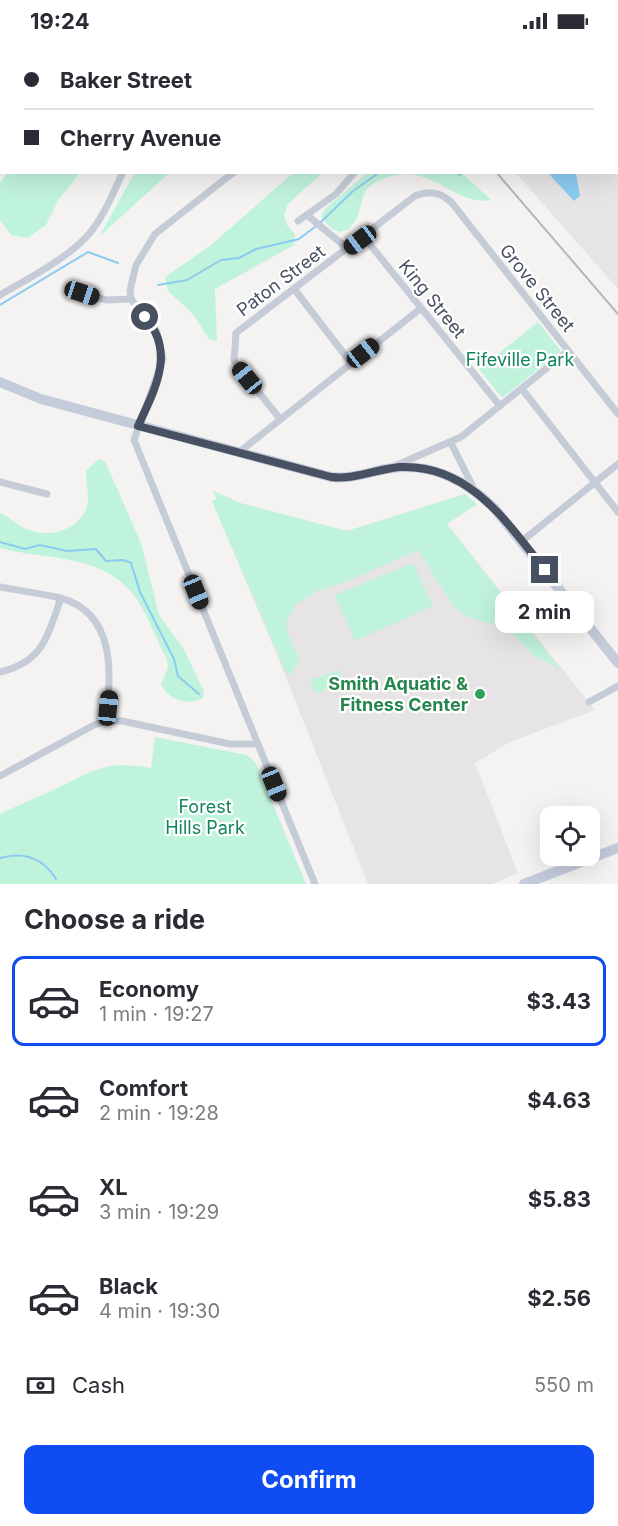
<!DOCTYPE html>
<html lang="en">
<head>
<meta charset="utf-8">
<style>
	:root { --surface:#fff; --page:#f2f2f3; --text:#2b2b33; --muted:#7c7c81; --line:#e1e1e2; --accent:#0f4cf2 }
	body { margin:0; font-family:Inter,sans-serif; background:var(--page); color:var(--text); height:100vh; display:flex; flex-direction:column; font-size:22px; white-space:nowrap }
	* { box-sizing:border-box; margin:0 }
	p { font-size:20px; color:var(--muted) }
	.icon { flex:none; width:33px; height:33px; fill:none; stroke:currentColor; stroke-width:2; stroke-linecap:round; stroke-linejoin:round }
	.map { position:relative; height:842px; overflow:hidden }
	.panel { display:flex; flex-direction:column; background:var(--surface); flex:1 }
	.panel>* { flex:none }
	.top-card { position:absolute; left:0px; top:0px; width:618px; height:132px; box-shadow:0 6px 24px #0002; display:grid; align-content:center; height:132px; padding:0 24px; background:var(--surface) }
	.buttons { position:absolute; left:540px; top:764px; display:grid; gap:12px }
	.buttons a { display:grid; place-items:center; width:60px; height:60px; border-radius:12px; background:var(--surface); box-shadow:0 6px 24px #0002; font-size:30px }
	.end { position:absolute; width:27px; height:27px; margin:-14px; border:8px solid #485161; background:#fff; box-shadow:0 0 0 3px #fff }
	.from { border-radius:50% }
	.bubble { position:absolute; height:42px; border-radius:12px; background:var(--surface); box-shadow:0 6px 24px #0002; font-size:20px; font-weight:700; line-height:42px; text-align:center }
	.car { position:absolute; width:18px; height:36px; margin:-18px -9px; border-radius:8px; box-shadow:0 0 4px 2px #0007; background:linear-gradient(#222 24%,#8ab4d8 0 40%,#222 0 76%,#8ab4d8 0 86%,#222 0) }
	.top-card b { display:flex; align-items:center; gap:21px; height:57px; font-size:22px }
	.top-card b+b { border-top:2px solid var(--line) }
	.top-card i { width:15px; height:15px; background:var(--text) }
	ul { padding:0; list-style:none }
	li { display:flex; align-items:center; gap:18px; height:90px; margin:0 12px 9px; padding:0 12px; border:3px solid transparent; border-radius:12px }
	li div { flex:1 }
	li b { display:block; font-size:22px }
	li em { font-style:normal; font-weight:700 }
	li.active { border-color:var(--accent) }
	li>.icon { width:54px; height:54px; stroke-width:1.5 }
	h2 { padding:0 24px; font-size:27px; line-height:72px }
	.pay { display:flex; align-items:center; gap:15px; height:66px; padding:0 24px; font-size:22px }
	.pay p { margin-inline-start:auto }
	.cta { display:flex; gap:12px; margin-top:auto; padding:12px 24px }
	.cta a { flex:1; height:69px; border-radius:12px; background:var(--accent); color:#fff; font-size:24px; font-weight:700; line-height:69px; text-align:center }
	.status { display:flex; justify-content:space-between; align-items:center; height:42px; padding:0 30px; background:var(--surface); direction:ltr }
	.status svg { height:16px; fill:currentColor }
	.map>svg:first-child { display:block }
</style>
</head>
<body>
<div class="status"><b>19:24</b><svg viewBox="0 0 49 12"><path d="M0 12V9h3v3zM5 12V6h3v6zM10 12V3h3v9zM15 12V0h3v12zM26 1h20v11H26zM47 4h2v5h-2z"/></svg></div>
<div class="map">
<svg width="618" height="842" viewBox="0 0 618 842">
	<rect width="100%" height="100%" fill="#f5f3f2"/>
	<g fill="#e6e4e4">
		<path d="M405 0H618V247L516 131 616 130V2Z"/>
		<path d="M213 449 240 461 347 489 465 452 477 462 447 482 595 668 510 700 475 721 518 831 492 842H368L279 618 212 459 217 457Z"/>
	</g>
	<g fill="#c0f3dc">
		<path d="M135 130 169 131 99 195Z"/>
		<path d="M7 131V130L80 131 59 157 46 183 28 196 11 193 0 178V141Z"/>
		<path d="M293 131H322L288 162 284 173 287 183 295 192 294 203 215 247 217 299 209 297 193 272 168 249 165 235 211 203Z"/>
		<path d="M367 131H462L491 158C451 165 432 116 381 138 376 140 369 143 366 149 358 162 363 172 349 187L339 190 331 186 321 175 325 167Z"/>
		<path d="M538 280 561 309 502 356 479 327Z"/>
		<path d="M99 417 105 419 141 501 159 573 184 607 204 650 203 656C188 665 167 657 161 642L168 626 167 617C155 596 148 571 133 552 100 511 44 518 0 506V471C9 475 16 482 24 486 46 497 76 490 86 467 91 457 85 440 86 429Z"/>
		<path d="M213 449 240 461 347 489 465 452 477 462 447 482 560 627 533 613 507 587 468 575 454 565 418 508 348 539 317 549 295 563 286 581 288 592 300 619 291 631 287 633 212 459 217 457Z"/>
		<path d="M413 521 433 564 355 599 335 553Z"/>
		<path d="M339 628 343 641 315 652 310 638Z"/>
		<path d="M155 695 247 713 256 721 306 842H0V772C18 763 37 756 55 747 95 729 103 718 151 726Z"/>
	</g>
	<path fill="#8bcbf2" d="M548 131H576L580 154 574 159Z"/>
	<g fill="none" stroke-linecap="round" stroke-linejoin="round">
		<g stroke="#8bcbf2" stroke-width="2">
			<path d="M455 130 460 133"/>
			<path d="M321 180 353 149 380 130"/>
			<path d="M158 243 187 238 221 218 239 216 256 207 299 197 316 184"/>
			<path d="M0 263 88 210 118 221"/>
			<path d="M0 500 25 507 40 503 67 509 96 507 106 519 123 518 131 521 140 550 174 617 178 634 199 652"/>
			<path d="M0 816C25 809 43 816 56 837"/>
		</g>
		<g stroke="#c6ccd7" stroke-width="7">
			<path d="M214 2 215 0"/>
			<path d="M616 4H618"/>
			<path d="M234 130 155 192 136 223 130 248 131 257 157 290 163 317 134 398 315 842"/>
			<path d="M307 173 348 207"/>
			<path d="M298 179 336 152 355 130"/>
			<path d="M364 195 500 364"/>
			<path d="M68 246 106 258 131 257"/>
			<path d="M295 248 351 321"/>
			<path d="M0 253C28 237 68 216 89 192 104 174 113 151 123 130"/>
			<path d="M522 347 618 470"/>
			<path d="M280 377 234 319 236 291 415 154C429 148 441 150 452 161L618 372"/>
			<path d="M451 401 474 447"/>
			<path d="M238 411 420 267"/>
			<path d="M397 423 461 395 568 309"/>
			<path d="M0 440 47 452"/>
			<path d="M522 499 618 422"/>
			<path d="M0 545C20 549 40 551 60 556 117 571 111 633 106 679"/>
			<path d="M0 630C43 620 47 595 61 556"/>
			<path d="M589 660 618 644"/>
			<path d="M0 734 94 683 106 679H122L230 702H258"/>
		</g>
		<g stroke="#c4ccdc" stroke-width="10">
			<path d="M0 340 41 357 331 435C351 437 367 431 386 427 429 419 466 438 495 467L618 621"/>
			<path d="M524 842 618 806"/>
		</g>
		<g stroke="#b4b6bd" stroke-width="2">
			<path d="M370 0 372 2"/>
			<path d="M382 0 384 2"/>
			<path d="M496 130 618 272"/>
		</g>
	</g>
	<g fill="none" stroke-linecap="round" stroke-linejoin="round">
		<path stroke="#485161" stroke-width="8" d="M145 275C176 310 155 347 138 384L331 435C355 438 376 427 400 425 469 422 507 480 545 528"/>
	</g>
	<circle fill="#2e9e5b" stroke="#fff" stroke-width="2" cx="480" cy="652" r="6"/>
	<g text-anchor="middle" stroke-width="4.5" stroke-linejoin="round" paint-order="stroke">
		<g font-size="18" fill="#485161" stroke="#fff">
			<text transform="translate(281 239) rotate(-37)" y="6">Paton Street</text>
			<text transform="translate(537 246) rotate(51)" y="6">Grove Street</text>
			<text transform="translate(432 257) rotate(51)" y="6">King Street</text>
		</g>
		<g font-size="18" fill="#12845e" stroke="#fff">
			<text x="520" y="324">Fifeville Park</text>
			<text x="205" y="771">Forest<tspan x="205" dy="21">Hills Park</tspan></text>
		</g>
		<g font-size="18" font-weight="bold" fill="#27864d" stroke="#fff" text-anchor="end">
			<text x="468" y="648">Smith Aquatic &amp;<tspan x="468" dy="21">Fitness Center</tspan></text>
		</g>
	</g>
</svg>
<div class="buttons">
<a><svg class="icon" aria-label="locate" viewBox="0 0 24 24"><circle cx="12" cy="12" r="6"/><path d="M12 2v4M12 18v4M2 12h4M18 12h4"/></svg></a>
</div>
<i class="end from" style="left:145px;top:275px"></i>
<i class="end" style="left:545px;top:528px"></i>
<div class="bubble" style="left:495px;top:549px;width:99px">2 min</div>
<i class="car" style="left:360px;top:198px;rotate:233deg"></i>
<i class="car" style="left:82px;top:251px;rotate:108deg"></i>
<i class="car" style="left:363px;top:311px;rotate:52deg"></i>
<i class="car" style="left:247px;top:336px;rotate:321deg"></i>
<i class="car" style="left:196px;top:550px;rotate:158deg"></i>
<i class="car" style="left:108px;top:666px;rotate:6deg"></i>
<i class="car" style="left:274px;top:742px;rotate:158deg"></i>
<div class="top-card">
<b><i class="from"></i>Baker Street</b>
<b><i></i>Cherry Avenue</b>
</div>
</div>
<section class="panel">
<h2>Choose a ride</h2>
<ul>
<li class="active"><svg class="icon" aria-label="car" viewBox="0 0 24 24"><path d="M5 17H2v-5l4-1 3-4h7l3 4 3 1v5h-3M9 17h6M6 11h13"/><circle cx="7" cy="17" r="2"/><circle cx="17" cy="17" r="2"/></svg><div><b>Economy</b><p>1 min · 19:27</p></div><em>$3.43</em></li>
<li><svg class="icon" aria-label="car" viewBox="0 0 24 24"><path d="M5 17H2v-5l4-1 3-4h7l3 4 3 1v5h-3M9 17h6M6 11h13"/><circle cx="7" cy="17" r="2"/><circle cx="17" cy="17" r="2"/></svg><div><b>Comfort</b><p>2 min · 19:28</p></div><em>$4.63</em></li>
<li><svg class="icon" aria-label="car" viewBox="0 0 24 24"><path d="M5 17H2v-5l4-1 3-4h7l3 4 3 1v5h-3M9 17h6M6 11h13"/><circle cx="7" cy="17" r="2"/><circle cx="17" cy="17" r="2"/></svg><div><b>XL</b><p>3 min · 19:29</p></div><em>$5.83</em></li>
<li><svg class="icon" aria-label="car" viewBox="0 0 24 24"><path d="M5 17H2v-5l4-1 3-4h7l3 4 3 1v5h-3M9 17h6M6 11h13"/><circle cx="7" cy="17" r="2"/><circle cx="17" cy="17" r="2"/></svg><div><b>Black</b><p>4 min · 19:30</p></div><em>$2.56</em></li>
</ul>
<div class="pay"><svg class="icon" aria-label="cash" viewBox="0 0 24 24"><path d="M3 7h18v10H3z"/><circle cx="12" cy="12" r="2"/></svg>Cash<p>550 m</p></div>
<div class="cta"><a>Confirm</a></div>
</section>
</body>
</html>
